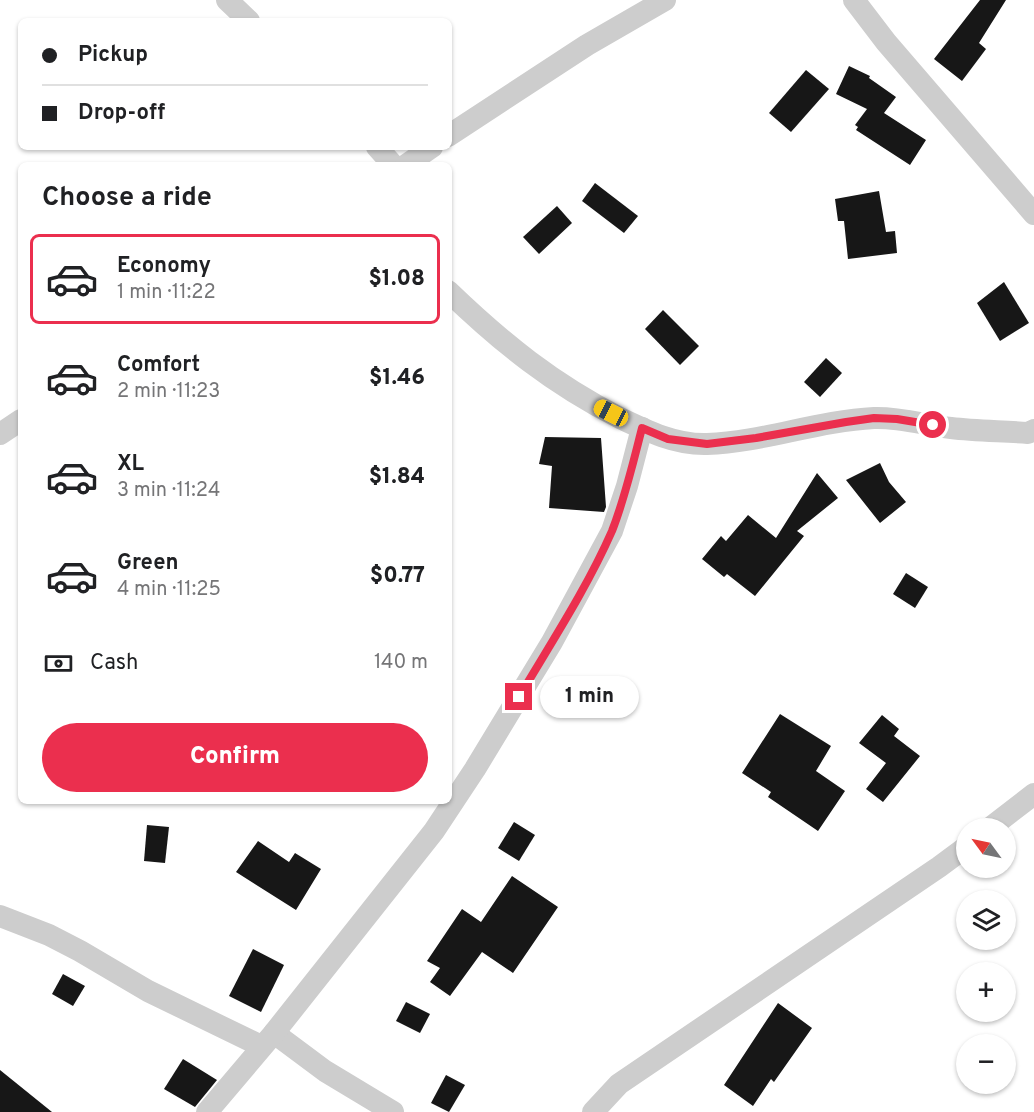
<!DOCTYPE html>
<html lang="en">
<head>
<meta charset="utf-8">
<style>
	:root { --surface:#fff; --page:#f6f6f6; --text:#202124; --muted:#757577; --line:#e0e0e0; --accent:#eb2f4e }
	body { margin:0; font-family:Overpass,sans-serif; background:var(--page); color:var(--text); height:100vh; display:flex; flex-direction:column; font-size:22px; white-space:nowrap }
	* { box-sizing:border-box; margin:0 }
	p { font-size:20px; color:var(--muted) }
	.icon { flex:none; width:33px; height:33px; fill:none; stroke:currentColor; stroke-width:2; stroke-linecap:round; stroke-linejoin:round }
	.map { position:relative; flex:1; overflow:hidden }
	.panel { position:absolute; left:18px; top:162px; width:434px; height:642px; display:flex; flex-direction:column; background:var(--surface); border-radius:9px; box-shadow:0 2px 4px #0004 }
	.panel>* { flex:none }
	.hud { position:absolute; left:18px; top:18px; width:434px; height:132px; border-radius:9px; box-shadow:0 2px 4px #0004; display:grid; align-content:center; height:132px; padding:0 24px; background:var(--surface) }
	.needle { width:39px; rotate:303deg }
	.controls { position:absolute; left:956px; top:818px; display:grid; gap:12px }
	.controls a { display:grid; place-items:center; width:60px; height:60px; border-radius:50%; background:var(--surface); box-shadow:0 2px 4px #0004; font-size:30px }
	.end { position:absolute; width:27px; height:27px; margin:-14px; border:8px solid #eb2f4e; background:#fff; box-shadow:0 0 0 3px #fff }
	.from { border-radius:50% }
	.bubble { position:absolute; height:42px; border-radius:21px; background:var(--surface); box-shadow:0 2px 4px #0004; font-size:20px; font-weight:800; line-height:42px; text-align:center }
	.car { position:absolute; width:18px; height:36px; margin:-18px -9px; border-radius:8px; box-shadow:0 0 4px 2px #0007; background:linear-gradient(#f5c518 24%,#345 0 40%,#f5c518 0 76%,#345 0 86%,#f5c518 0) }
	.hud b { display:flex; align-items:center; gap:21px; height:57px; font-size:22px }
	.hud b+b { border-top:2px solid var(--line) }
	.hud i { width:15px; height:15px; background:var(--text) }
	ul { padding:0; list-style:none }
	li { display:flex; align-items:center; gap:18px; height:90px; margin:0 12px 9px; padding:0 12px; border:3px solid transparent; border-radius:9px }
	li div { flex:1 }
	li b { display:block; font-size:22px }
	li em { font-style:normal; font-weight:800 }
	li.on { border-color:var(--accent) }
	li>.icon { width:54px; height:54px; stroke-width:1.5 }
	h2 { padding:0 24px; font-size:27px; line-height:72px }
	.pay { display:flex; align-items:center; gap:15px; height:66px; padding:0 24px; font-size:22px }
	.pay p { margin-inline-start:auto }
	.primary-button { display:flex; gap:12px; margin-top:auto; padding:12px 24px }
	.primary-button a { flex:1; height:69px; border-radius:36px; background:var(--accent); color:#fff; font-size:24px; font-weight:800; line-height:69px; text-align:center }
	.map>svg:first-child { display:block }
</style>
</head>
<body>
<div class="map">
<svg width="1034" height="1112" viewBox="0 0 1034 1112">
	<rect width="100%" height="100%" fill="#fff"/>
	<g fill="#171717">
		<path d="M980 0H1006L979 43 986 49 962 81 934 59Z"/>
		<path d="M849 66 870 76 869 78 896 97 884 113 926 140 910 165 856 130 858 127 855 125 867 109 836 94Z"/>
		<path d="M806 70 829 89 791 132 769 113Z"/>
		<path d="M595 183 638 216 624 233 582 201Z"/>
		<path d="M879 191 886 232 895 231 897 253 848 259 844 221H838L835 199Z"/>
		<path d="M557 206 572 223 539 254 523 237Z"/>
		<path d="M1004 282 1029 323 1000 341 977 303Z"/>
		<path d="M663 310 699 346 680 365 645 329Z"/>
		<path d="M826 358 842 373 820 397 804 382Z"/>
		<path d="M545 437 601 438 606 507 604 512 549 508 552 466 539 464Z"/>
		<path d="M880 463 889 482 906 502 880 523 846 480Z"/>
		<path d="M817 473 838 498 797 531 804 536 755 596 727 574 724 577 702 559 721 536 726 541 748 515 776 538Z"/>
		<path d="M906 573 928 587 915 608 893 594Z"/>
		<path d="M780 714 831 746 816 771 845 791 818 831 768 797 771 792 742 773Z"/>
		<path d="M882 715 899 729 894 736 920 756 883 802 866 789 886 763 859 743Z"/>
		<path d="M514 822 535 835 519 861 498 848Z"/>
		<path d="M147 825 169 827 165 863 144 861Z"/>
		<path d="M258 841 289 862 295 853 321 869 296 910 236 872Z"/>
		<path d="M512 876 558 907 513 973 482 952 450 996 430 982 440 968 427 961 462 909 481 922Z"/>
		<path d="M253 949 284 965 261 1012 229 996Z"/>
		<path d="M63 974 85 986 73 1006 52 994Z"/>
		<path d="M406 1002 430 1014 420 1033 396 1021Z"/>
		<path d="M778 1003 812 1028 774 1082 771 1079 753 1106 724 1085Z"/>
		<path d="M183 1059 217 1080 195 1107 164 1089Z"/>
		<path d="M0 1070 52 1112H0Z"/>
		<path d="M446 1075 465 1085 449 1112 431 1103Z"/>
	</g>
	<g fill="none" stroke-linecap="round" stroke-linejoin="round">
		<g stroke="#cdcdcd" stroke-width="22">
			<path d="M227 0 249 21"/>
			<path d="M854 0 886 42 1034 214"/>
			<path d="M448 136 587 45 665 0"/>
			<path d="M377 147 393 165"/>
			<path d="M406 165 432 147"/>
			<path d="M448 291C502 343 553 384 620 418 647 431 676 445 707 444 763 442 817 421 874 418 900 417 925 425 951 428 976 431 1002 431 1028 433L1034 430"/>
			<path d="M0 434 21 420"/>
			<path d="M990 828 1034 794"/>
			<path d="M0 916 49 935 80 951 148 991 261 1046"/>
			<path d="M274 1033 325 1071 393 1112"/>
			<path d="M207 1112 274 1033 434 831 475 769 552 642 612 531 627 486 642 428"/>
			<path d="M593 1112 619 1084 939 867 966 847"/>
		</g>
	</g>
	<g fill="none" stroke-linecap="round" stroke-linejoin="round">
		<path stroke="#eb2f4e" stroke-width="8" d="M519 697C551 643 587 588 612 531 625 498 633 463 642 428L668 439 707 444 756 438 846 422 874 418 897 419 933 425"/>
	</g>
</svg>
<div class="controls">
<a><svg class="needle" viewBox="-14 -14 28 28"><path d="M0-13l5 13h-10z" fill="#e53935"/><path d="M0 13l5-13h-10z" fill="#757577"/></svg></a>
<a><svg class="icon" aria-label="layers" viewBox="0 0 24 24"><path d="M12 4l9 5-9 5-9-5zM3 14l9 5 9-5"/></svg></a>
<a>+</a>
<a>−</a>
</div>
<i class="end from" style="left:933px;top:425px"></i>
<i class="end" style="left:519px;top:697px"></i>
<div class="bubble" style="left:540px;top:676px;width:99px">1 min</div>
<i class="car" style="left:611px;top:413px;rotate:297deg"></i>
<div class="hud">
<b><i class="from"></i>Pickup</b>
<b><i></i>Drop-off</b>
</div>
<section class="panel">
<h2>Choose a ride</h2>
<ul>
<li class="on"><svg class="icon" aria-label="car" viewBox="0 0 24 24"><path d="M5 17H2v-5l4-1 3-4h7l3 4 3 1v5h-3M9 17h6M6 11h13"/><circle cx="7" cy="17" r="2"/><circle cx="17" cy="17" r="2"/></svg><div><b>Economy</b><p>1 min · 11:22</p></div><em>$1.08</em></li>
<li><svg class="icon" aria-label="car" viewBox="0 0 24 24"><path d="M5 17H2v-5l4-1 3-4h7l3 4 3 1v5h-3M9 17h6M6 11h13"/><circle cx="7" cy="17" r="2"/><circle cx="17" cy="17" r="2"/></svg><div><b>Comfort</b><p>2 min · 11:23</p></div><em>$1.46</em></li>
<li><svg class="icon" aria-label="car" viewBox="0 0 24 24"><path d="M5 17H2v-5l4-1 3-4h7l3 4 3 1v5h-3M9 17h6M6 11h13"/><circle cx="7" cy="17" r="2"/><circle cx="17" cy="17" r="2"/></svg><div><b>XL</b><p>3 min · 11:24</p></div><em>$1.84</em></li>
<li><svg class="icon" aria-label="car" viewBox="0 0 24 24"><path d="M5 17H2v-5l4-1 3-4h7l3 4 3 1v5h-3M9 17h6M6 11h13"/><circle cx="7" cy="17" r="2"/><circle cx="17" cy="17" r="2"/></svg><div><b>Green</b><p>4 min · 11:25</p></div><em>$0.77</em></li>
</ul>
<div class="pay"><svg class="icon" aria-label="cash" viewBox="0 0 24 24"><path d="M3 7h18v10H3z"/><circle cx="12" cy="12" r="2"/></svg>Cash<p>140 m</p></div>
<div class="primary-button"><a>Confirm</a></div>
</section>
</div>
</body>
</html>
